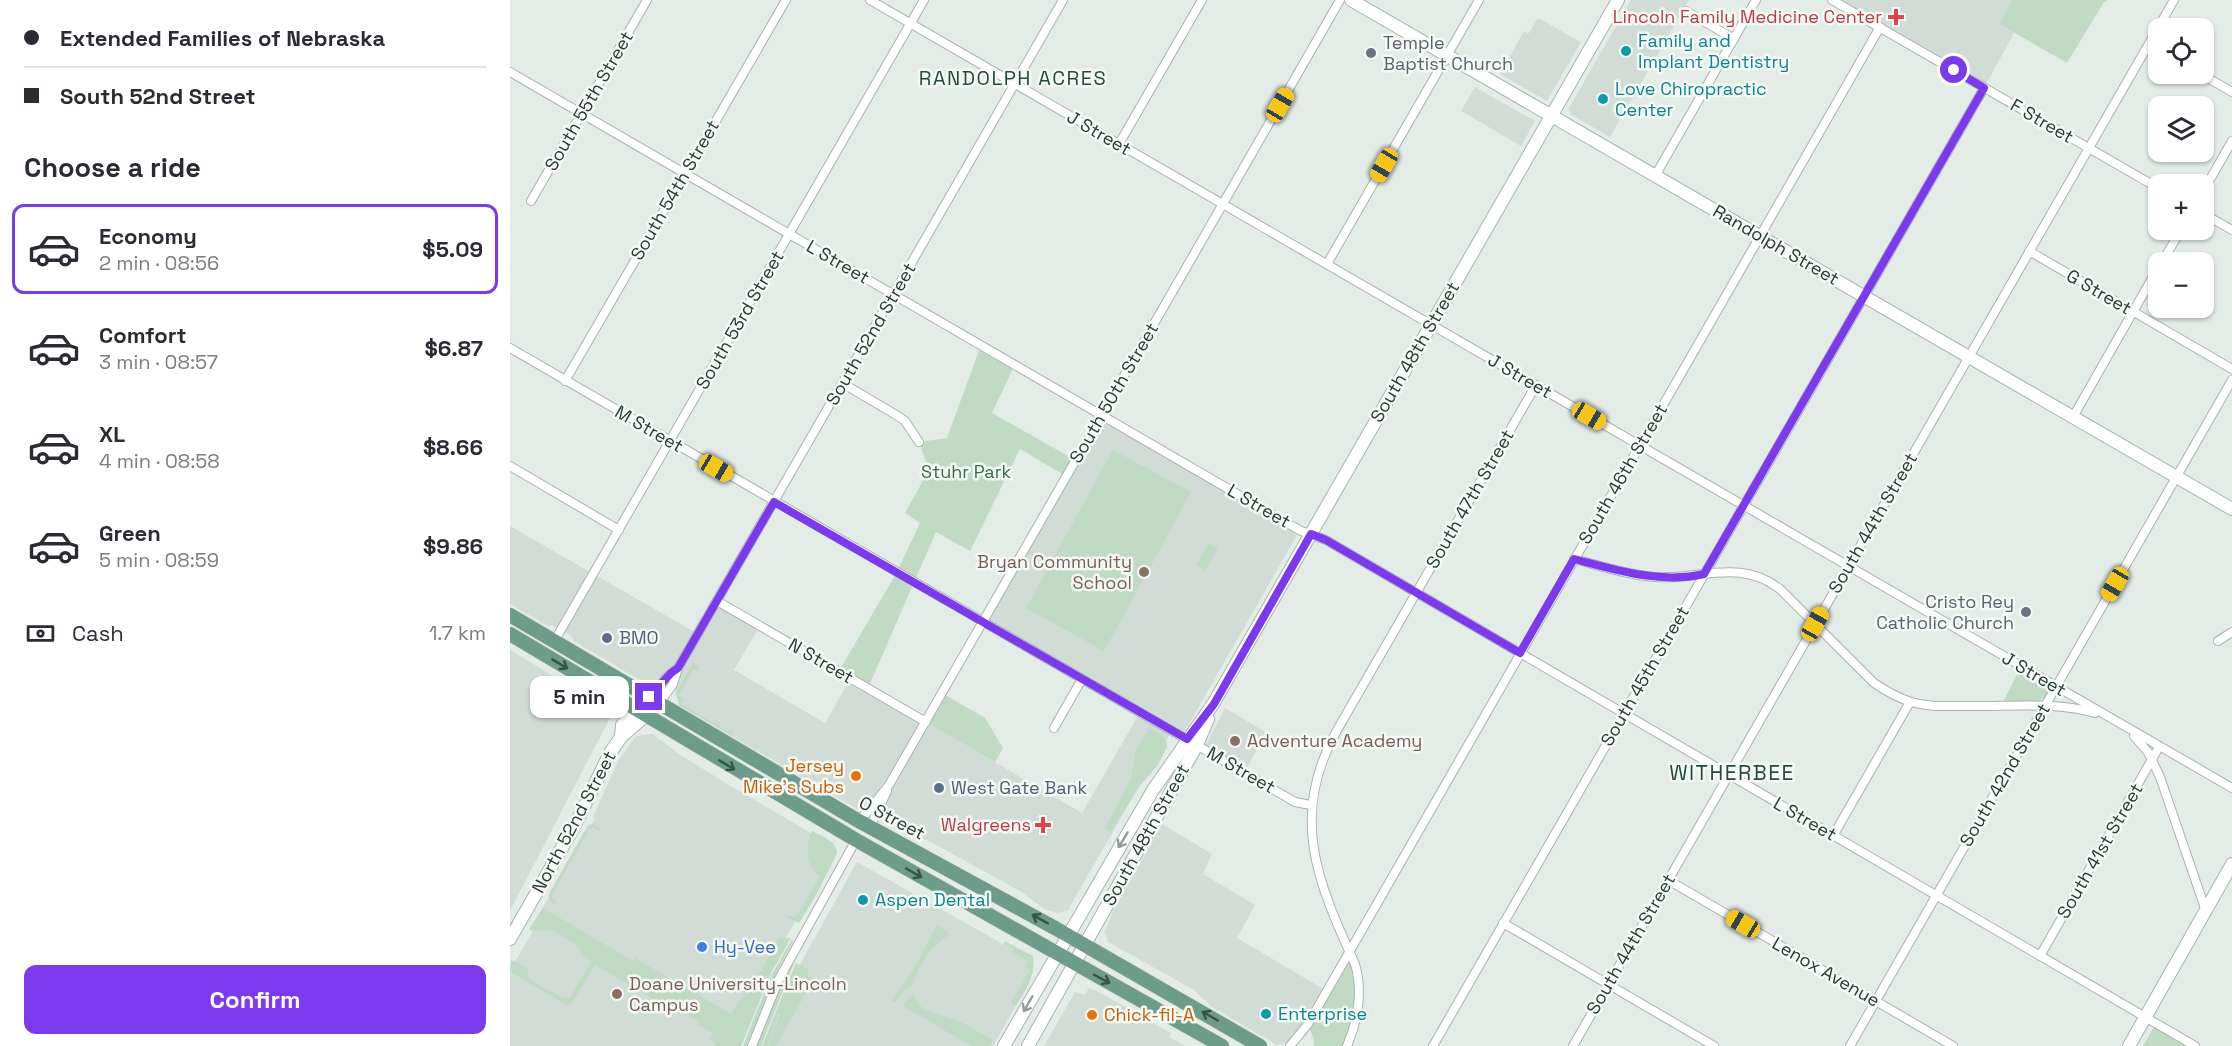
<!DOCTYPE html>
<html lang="en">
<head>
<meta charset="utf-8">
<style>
	:root { --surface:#fff; --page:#f2f2f3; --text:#2b2b33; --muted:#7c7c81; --line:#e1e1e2; --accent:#7c3aed }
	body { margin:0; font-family:"Space Grotesk",sans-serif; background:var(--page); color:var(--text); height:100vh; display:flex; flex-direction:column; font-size:22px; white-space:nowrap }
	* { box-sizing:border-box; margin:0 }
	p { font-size:20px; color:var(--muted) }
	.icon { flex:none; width:33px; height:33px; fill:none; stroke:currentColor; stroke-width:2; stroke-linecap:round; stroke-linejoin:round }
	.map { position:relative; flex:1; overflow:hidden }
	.sheet { display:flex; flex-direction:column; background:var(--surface); width:510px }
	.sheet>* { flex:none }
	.top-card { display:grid; align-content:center; height:132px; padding:0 24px; background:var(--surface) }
	.fabs { position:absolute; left:1638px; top:18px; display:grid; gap:12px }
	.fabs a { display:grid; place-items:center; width:66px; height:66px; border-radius:12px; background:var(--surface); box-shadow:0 2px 4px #0004; font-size:30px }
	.end { position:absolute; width:27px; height:27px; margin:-14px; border:8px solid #7c3aed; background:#fff; box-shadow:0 0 0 3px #fff }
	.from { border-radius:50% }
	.bubble { position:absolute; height:42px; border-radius:12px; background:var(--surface); box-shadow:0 2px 4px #0004; font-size:20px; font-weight:800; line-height:42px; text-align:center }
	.car { position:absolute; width:18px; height:36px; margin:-18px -9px; border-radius:8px; box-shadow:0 0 4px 2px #0007; background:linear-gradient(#f5c518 24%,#345 0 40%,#f5c518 0 76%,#345 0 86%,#f5c518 0) }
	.top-card b { display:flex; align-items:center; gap:21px; height:57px; font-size:22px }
	.top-card b+b { border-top:2px solid var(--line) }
	.top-card i { width:15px; height:15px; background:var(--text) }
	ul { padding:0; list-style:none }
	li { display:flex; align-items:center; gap:18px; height:90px; margin:0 12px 9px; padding:0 12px; border:3px solid transparent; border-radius:12px }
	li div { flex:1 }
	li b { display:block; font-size:22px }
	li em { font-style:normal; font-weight:800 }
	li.active { border-color:var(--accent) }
	li>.icon { width:54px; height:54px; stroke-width:1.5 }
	h2 { padding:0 24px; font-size:27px; line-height:72px }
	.pay { display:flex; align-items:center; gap:15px; height:66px; padding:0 24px; font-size:22px }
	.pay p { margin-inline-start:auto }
	.button { display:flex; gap:12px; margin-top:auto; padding:12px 24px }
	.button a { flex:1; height:69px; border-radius:12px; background:var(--accent); color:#fff; font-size:24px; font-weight:800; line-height:69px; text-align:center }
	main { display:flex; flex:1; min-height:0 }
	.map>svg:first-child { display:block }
</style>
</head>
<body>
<main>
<section class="sheet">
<div class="top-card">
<b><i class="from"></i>Extended Families of Nebraska</b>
<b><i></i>South 52nd Street</b>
</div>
<h2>Choose a ride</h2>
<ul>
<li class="active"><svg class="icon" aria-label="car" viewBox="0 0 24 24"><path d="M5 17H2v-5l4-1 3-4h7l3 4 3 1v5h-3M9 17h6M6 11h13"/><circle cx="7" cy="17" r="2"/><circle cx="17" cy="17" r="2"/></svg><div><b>Economy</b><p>2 min · 08:56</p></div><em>$5.09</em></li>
<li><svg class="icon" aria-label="car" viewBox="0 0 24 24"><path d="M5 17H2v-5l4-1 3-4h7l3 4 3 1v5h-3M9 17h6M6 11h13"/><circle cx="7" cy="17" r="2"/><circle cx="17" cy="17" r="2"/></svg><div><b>Comfort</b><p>3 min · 08:57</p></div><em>$6.87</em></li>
<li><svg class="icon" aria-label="car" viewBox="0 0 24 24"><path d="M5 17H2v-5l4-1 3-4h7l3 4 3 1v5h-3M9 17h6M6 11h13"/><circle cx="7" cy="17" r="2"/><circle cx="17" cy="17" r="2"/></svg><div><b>XL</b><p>4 min · 08:58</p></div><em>$8.66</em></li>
<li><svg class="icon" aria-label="car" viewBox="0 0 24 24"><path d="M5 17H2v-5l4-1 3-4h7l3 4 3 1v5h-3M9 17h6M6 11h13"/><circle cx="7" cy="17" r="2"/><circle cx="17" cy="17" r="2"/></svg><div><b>Green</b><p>5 min · 08:59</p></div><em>$9.86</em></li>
</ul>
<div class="pay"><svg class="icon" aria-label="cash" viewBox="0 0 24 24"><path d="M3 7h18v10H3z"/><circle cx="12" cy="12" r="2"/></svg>Cash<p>1.7 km</p></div>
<div class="button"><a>Confirm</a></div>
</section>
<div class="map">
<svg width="1722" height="1046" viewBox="0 0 1722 1046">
	<rect width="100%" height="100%" fill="#e4ece7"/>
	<g fill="#d2dcd6">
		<path d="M1121 0H1179L1100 137 1060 114 1059 108Z"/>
		<path d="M1322 0H1502L1489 24 1504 33 1474 88Z"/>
		<path d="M1028 18 1071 42 1037 101 990 74 1014 31 1018 34Z"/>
		<path d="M965 87 1025 121 1011 146 951 111Z"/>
		<path d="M592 415 790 530 672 736 661 730 644 768 627 790 558 910 549 913 536 910 510 891 417 840 406 838 366 814 362 806 347 809 170 706 163 684 167 676 152 684 133 682 64 641 61 636 42 625 38 626 0 604V526L188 634 207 601 250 625 224 670 315 723 341 678 572 813 630 712 473 622Z"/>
		<path d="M0 650 103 712 1 909 0 908Z"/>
		<path d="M715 708 757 733 734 772 694 749Z"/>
		<path d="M143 734 166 752 214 782 301 833 313 874 259 966 229 1046H0V970L28 923 25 921 85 819 83 817 108 761 126 736Z"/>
		<path d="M652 824 702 854 693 874 745 905 727 938 817 991 784 1042 767 1045 702 1007 684 990 598 942 595 932 602 913Z"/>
		<path d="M347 862 523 961 520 980 483 1046H254L283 977Z"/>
		<path d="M579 988 591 993 661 1033 659 1037 675 1046H534L565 992 575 995Z"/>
	</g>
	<g fill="#c0dac3">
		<path d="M1502 0H1598L1594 2 1557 63 1489 24Z"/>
		<path d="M471 345 505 364 482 413 565 460 556 476 510 449 460 551 426 532 358 688 329 671 387 572 410 523 395 513 419 470 409 442 437 438Z"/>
		<path d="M603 450 681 492 594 651 516 608Z"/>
		<path d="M699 543 708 548 695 570 686 565Z"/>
		<path d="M183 663 187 665 189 671 183 670 169 695 174 699 171 704 219 732 223 728 221 735 169 705 166 693Z"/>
		<path d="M1509 671 1535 685 1538 692C1531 708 1507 702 1493 702Z"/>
		<path d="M432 693 475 718 493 748 485 762 416 722Z"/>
		<path d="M639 728 656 739 657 747 648 765 630 785 600 833 595 828 621 779 626 749Z"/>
		<path d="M83 824 91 829 88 830 83 827 79 830 43 893 42 898 47 902 45 904 39 900V894L78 825Z"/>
		<path d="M302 831C313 837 327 841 327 854L305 897 289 923 279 918 278 915 284 917 288 914 310 876C297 869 294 845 302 831Z"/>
		<path d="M33 908 123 961 125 958 221 1014 234 993 237 995 268 941 267 939 281 938 262 971 231 1046H203L205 1043 199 1040 203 1033 187 1025 189 1022 155 1003 153 1005 85 965 62 1003 57 1005 0 972 1 960 17 968 19 979 51 997 60 998 81 962 72 955 69 946 41 930 23 931 19 929Z"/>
		<path d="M427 925 438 932 439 935C419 948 409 963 403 986L396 988 385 1002H381L402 972Z"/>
		<path d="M282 939 283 942 265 975 237 1046H233L261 976Z"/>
		<path d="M495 941 523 956C526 977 516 989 506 1006L501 1003 520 970 515 967 518 961 502 952 503 949 493 944Z"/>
		<path d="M840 952 849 991 837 1046H804V1040L798 1024Z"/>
		<path d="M284 963 251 1046H247C254 1028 271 974 284 963Z"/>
		<path d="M286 963 299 969 297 975 311 983 308 989 303 986 299 987 266 1046H258L270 1015 267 1013 268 1016 257 1046H252Z"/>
		<path d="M403 995 412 1008 417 1011 453 1023 483 1040 480 1046H461L395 1007 392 1010 395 1002Z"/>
		<path d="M1646 1024 1685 1046H1633Z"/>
	</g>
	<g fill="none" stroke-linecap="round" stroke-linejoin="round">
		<defs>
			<g id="street">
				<path d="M360 0 1722 788"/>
				<path d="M1322 0 1648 188"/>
				<path d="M1176 11 1224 39"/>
				<path d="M0 72 791 531 816 540 1685 1046"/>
				<path d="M1691 74 1722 92"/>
				<path d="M609 144 692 0"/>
				<path d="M1145 176 1246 0"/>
				<path d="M1694 190 1722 141"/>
				<path d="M21 201 137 0"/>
				<path d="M1694 214 1722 230"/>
				<path d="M1519 251 1722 369"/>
				<path d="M1652 262 1671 230"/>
				<path d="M817 264 969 0"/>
				<path d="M0 348 785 802 801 805"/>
				<path d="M55 381 276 0"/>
				<path d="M332 383 388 416 395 421 409 442"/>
				<path d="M1563 417 1648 268"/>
				<path d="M0 466 109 530"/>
				<path d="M1064 559C1091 566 1118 575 1145 577 1190 580 1230 558 1270 589L1364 683C1376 691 1388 698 1401 702 1418 707 1435 706 1452 706 1494 707 1545 701 1585 713"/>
				<path d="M207 601 416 722"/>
				<path d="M45 640 414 0"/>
				<path d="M1708 641 1722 632"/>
				<path d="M139 697 161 673 168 668"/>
				<path d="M149 704 163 684 168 668 553 0"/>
				<path d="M544 728 572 679"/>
				<path d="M1624 736 1638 752 1650 777 1696 911"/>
				<path d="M347 820 356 814 379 785 830 0"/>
				<path d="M360 827 377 791"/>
				<path d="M1323 836 1400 702"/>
				<path d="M1158 880 1443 1046"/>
				<path d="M993 923 1204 1046"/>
				<path d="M1530 956 1649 747"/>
				<path d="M242 1046 269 979 346 840"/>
				<path d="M780 1046 798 1024 1370 27"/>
				<path d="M837 1046C848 1021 853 990 845 964 808 883 779 817 826 732L1026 385"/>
				<path d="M923 1046 1474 88"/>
				<path d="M1063 1046 1664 0"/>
				<path d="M1340 1046 1722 380"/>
			</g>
			<g id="secondary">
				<path d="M841 0 1722 509"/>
				<path d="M111 737 112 725 139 697"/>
				<path d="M0 939 65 825 100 753 111 737 149 704"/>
				<path d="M494 1046 643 790 703 704 1108 0"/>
				<path d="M518 1046 687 745 698 719"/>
				<path d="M1619 1046 1722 864"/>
			</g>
			<g id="primary">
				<path d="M0 615 347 820 545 928 750 1046"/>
				<path d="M0 634 346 840 712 1046"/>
			</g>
		</defs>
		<use href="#street" stroke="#a7b3ad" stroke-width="10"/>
		<use href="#secondary" stroke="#a4b6ad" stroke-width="14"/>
		<use href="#primary" stroke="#c2c8c6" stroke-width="15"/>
		<use href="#street" stroke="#fff" stroke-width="8"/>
		<use href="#secondary" stroke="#fff" stroke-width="12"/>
		<use href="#primary" stroke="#6e9c8a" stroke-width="14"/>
	</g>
	<defs><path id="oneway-shaft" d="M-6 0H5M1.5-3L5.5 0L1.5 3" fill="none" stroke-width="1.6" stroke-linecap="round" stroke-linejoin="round" transform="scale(1.5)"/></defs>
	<g stroke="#385348">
		<use href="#oneway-shaft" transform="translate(50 664) rotate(31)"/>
		<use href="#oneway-shaft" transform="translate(217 765) rotate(31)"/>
		<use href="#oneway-shaft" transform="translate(404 873) rotate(30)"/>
		<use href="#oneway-shaft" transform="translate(530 919) rotate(-151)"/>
		<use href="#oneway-shaft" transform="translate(592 979) rotate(28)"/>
		<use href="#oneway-shaft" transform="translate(700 1016) rotate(-150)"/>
	</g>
	<g stroke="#929d98">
		<use href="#oneway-shaft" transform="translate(613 840) rotate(121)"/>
		<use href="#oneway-shaft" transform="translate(518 1004) rotate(120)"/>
	</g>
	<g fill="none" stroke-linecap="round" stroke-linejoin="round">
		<path stroke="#7c3aed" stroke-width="8" d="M139 697 161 673 168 668 264 502 677 739 704 704 801 534 816 540 1010 653 1064 559C1106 570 1150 584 1194 574L1474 88 1444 70"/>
	</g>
	<g fill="#e0444e" stroke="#f4f9f6" stroke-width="2">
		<path d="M1383 8h6v6h6v6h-6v6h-6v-6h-6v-6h6z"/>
		<path d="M530 816h6v6h6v6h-6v6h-6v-6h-6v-6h6z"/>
	</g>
	<g fill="#0f9aa8" stroke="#f4f9f6" stroke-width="2">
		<circle cx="1116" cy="51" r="6"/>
		<circle cx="1093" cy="99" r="6"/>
		<circle cx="353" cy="900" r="6"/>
		<circle cx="756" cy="1014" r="6"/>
	</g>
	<g fill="#6b7280" stroke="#f4f9f6" stroke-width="2">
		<circle cx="861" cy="53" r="6"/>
		<circle cx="1516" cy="612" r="6"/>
	</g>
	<g fill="#8d6e63" stroke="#f4f9f6" stroke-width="2">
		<circle cx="634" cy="572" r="6"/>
		<circle cx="725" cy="741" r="6"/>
		<circle cx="107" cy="994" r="6"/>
	</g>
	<g fill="#5c6f8a" stroke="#f4f9f6" stroke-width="2">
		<circle cx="97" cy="638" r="6"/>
		<circle cx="429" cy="788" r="6"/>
	</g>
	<g fill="#e8710a" stroke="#f4f9f6" stroke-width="2">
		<circle cx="346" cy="776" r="6"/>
		<circle cx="582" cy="1015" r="6"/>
	</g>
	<circle fill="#3f7fe0" stroke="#f4f9f6" stroke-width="2" cx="192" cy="947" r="6"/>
	<g text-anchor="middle" stroke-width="5" stroke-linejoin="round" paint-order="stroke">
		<g font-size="18" fill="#be3a42" stroke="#f4f9f6" text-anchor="end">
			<text x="1372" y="23">Lincoln Family Medicine Center</text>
			<text x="521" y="831">Walgreens</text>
		</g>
		<g font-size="18" fill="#0d838f" stroke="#f4f9f6" text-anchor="start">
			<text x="1128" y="47">Family and<tspan x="1128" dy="21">Implant Dentistry</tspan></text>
			<text x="1105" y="95">Love Chiropractic<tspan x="1105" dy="21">Center</tspan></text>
			<text x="365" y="906">Aspen Dental</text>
			<text x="768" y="1020">Enterprise</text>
		</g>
		<g font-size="18" fill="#5b616d" stroke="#f4f9f6" text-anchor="start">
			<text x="873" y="49">Temple<tspan x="873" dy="21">Baptist Church</tspan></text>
			<text x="1504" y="608" text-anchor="end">Cristo Rey<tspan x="1504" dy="21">Catholic Church</tspan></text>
		</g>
		<g font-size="18" fill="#263b32" stroke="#f4f9f6">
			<text transform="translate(79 101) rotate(-60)" y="6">South 55th Street</text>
			<text transform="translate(1532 121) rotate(30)" y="6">F Street</text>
			<text transform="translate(589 133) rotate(30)" y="6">J Street</text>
			<text transform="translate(165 190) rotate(-60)" y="6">South 54th Street</text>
			<text transform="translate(1266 245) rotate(30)" y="6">Randolph Street</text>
			<text transform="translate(328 262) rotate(30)" y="6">L Street</text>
			<text transform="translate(1589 292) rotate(30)" y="6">G Street</text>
			<text transform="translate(230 320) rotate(-60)" y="6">South 53rd Street</text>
			<text transform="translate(361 334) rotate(-60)" y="6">South 52nd Street</text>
			<text transform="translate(905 352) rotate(-60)" y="6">South 48th Street</text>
			<text transform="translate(1010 376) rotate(30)" y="6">J Street</text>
			<text transform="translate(604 393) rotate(-60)" y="6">South 50th Street</text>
			<text transform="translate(139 429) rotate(30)" y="6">M Street</text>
			<text transform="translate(1113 474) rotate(-60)" y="6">South 46th Street</text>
			<text transform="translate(960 499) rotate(-60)" y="6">South 47th Street</text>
			<text transform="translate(749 506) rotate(30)" y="6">L Street</text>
			<text transform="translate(1363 523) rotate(-60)" y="6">South 44th Street</text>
			<text transform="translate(311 661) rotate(30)" y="6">N Street</text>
			<text transform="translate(1524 674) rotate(30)" y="6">J Street</text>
			<text transform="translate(1135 676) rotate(-60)" y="6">South 45th Street</text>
			<text transform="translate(731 770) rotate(30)" y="6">M Street</text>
			<text transform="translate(1495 775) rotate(-60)" y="6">South 42nd Street</text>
			<text transform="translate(382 818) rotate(28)" y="6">O Street</text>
			<text transform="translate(1295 819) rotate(30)" y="6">L Street</text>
			<text transform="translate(64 822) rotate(-62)" y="6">North 52nd Street</text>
			<text transform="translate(636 835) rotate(-61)" y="6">South 48th Street</text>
			<text transform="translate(1590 851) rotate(-60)" y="6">South 41st Street</text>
			<text transform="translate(1121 944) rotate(-60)" y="6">South 44th Street</text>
			<text transform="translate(1316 972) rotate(30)" y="6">Lenox Avenue</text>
		</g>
		<g font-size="18" fill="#346d42" stroke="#f4f9f6">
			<text x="456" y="478">Stuhr Park</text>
		</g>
		<g font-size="18" fill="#785e54" stroke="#f4f9f6" text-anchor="start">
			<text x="622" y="568" text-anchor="end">Bryan Community<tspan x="622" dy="21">School</tspan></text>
			<text x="737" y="747">Adventure Academy</text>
			<text x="119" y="990">Doane University-Lincoln<tspan x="119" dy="21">Campus</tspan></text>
		</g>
		<g font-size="18" fill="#4e5e75" stroke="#f4f9f6" text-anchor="start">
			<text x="109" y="644">BMO</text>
			<text x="441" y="794">West Gate Bank</text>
		</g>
		<g font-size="18" fill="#c56008" stroke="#f4f9f6" text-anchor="end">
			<text x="334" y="772">Jersey<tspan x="334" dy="21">Mike's Subs</tspan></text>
			<text x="594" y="1021" text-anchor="start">Chick-fil-A</text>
		</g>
		<g font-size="18" fill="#366cbe" stroke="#f4f9f6" text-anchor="start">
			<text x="204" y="953">Hy-Vee</text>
		</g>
		<g font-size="20" letter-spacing="1.5" fill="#244b3c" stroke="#f4f9f6">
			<text x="503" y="85">RANDOLPH ACRES</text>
		</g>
		<g font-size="21" letter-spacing="1.5" fill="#244b3c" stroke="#f4f9f6">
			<text x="1222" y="780">WITHERBEE</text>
		</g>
	</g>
</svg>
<div class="fabs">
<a><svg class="icon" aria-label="locate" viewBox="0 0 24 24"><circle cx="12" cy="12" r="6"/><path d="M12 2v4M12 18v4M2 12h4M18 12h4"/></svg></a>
<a><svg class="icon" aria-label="layers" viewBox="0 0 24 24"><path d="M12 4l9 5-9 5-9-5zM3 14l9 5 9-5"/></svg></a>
<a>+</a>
<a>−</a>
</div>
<i class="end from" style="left:1444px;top:70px"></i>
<i class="end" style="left:139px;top:697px"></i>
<div class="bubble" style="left:20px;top:676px;width:99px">5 min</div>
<i class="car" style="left:770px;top:105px;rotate:30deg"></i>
<i class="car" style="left:874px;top:165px;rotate:210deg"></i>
<i class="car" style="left:1079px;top:416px;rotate:120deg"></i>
<i class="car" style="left:206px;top:468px;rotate:120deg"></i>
<i class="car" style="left:1605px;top:584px;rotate:210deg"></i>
<i class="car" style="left:1305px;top:624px;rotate:29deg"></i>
<i class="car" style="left:1233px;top:924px;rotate:300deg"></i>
</div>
</main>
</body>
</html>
